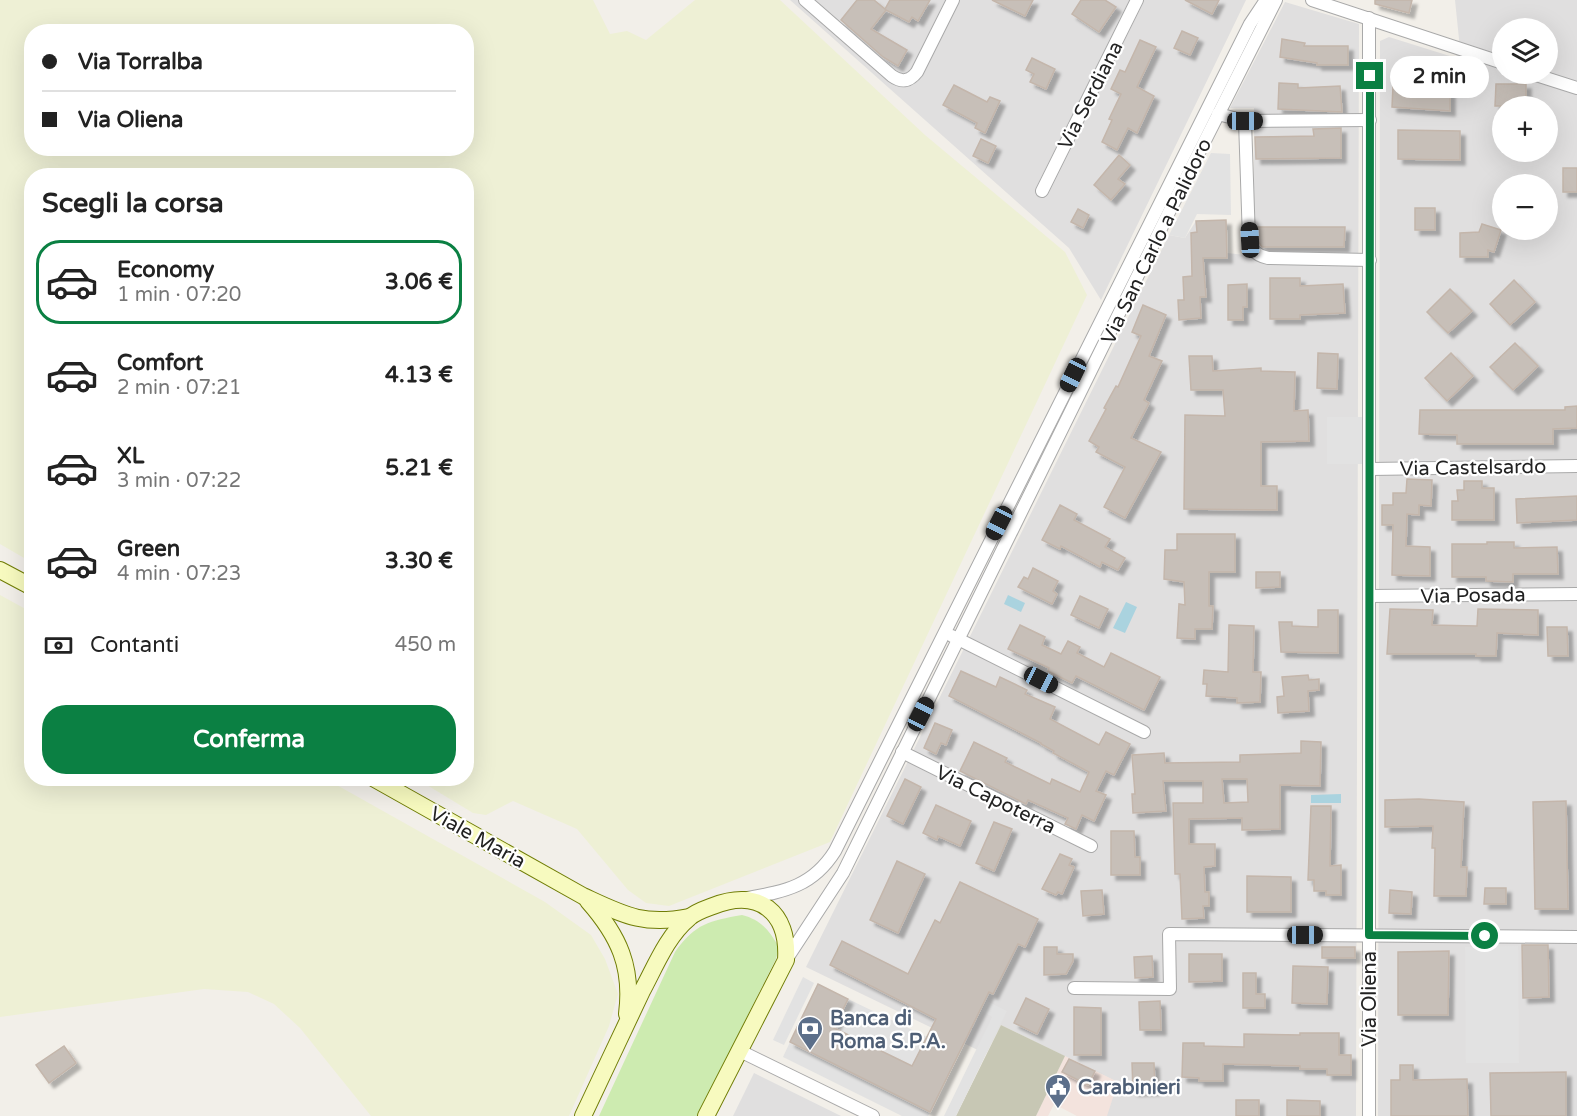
<!DOCTYPE html>
<html lang="it">
<head>
<meta charset="utf-8">
<style>
	:root { --surface:#fff; --page:#f6f6f6; --text:#222; --muted:#767676; --line:#e0e0e0; --accent:#0b8043 }
	body { margin:0; font-family:"Varela Round",sans-serif; background:var(--page); color:var(--text); height:100vh; display:flex; flex-direction:column; font-size:22px; white-space:nowrap }
	* { box-sizing:border-box; margin:0 }
	p { font-size:20px; color:var(--muted) }
	.icon { flex:none; width:33px; height:33px; fill:none; stroke:currentColor; stroke-width:2; stroke-linecap:round; stroke-linejoin:round }
	.map { position:relative; flex:1; overflow:hidden }
	.sheet { position:absolute; left:24px; top:168px; width:450px; height:618px; display:flex; flex-direction:column; background:var(--surface); border-radius:24px; box-shadow:0 6px 24px #0002 }
	.sheet>* { flex:none }
	.top-card { position:absolute; left:24px; top:24px; width:450px; height:132px; border-radius:24px; box-shadow:0 6px 24px #0002; display:grid; align-content:center; height:132px; padding:0 18px; background:var(--surface) }
	.fabs { position:absolute; left:1492px; top:18px; display:grid; gap:12px }
	.fabs a { display:grid; place-items:center; width:66px; height:66px; border-radius:50%; background:var(--surface); box-shadow:0 6px 24px #0002; font-size:30px }
	.end { position:absolute; width:27px; height:27px; margin:-14px; border:8px solid #0b8043; background:#fff; box-shadow:0 0 0 3px #fff }
	.from { border-radius:50% }
	.bubble { position:absolute; height:42px; border-radius:21px; background:var(--surface); box-shadow:0 6px 24px #0002; font-size:20px; font-weight:700; line-height:42px; text-align:center }
	.car { position:absolute; width:18px; height:36px; margin:-18px -9px; border-radius:8px; box-shadow:0 0 4px 2px #0007; background:linear-gradient(#222 24%,#8ab4d8 0 40%,#222 0 76%,#8ab4d8 0 86%,#222 0) }
	.top-card b { display:flex; align-items:center; gap:21px; height:57px; font-size:22px }
	.top-card b+b { border-top:2px solid var(--line) }
	.top-card i { width:15px; height:15px; background:var(--text) }
	ul { padding:0; list-style:none }
	li { display:flex; align-items:center; gap:18px; height:84px; margin:0 12px 9px; padding:0 6px; border:3px solid transparent; border-radius:24px }
	li div { flex:1 }
	li b { display:block; font-size:22px }
	li em { font-style:normal; font-weight:700 }
	li.active { border-color:var(--accent) }
	li>.icon { width:54px; height:54px; stroke-width:1.5 }
	h2 { padding:0 18px; font-size:27px; line-height:72px }
	.pay { display:flex; align-items:center; gap:15px; height:66px; padding:0 18px; font-size:22px }
	.pay p { margin-inline-start:auto }
	.button { display:flex; gap:12px; margin-top:auto; padding:12px 18px }
	.button a { flex:1; height:69px; border-radius:24px; background:var(--accent); color:#fff; font-size:24px; font-weight:700; line-height:69px; text-align:center }
	.map>svg:first-child { display:block }
</style>
</head>
<body>
<div class="map">
<svg width="1577" height="1116" viewBox="0 0 1577 1116">
	<defs>
		<filter id="shadow"><feDropShadow dx="5" dy="5" stdDeviation="1.5" flood-color="#0004"/></filter>
	</defs>
	<rect width="100%" height="100%" fill="#f2efe9"/>
	<g fill="#e0dfdf" fill-rule="evenodd">
		<path d="M790 0H1246L1101 300 1069 248Z"/>
		<path d="M1455 0H1577V1116H1378L1380 41 1389 37 1456 58 1459 39ZM1503 28H1548V74H1503ZM1503 106H1548V152H1503ZM1503 184H1548V230H1503Z"/>
		<path d="M1285 2 1359 24 1356 1116H1106L1115 1081 1001 1025 986 1054 806 967 1169 235 1185 238 1196 221 1226 220 1227 253 1254 256V108H1230Z"/>
		<path d="M754 1073 841 1116H733Z"/>
	</g>
	<path fill="#f3e3dd" d="M1065 1056 1118 1082 1107 1116H1077L1054 1104 1048 1116H1036Z"/>
	<path fill="#c7c7b4" d="M1001 1025 1065 1056 1036 1116H956Z"/>
	<g fill="#eef0d5" fill-rule="evenodd">
		<path d="M0 0H593L610 34 627 31 646 40 695 0H780L925 135 1065 252 1087 295 830 842 669 906 646 903 628 890 577 829 513 801 486 815 473 813 417 779 466 778V176H32L31 562 0 544ZM32 32H466V148H32Z"/>
		<path d="M0 595 31 612 32 778 326 779 545 902 591 935 605 959 618 994 609 1026 569 1116H371L300 1028 274 1004 248 992 204 989 0 1017Z"/>
	</g>
	<path fill="#cdebb0" d="M742 915C762 920 769 931 779 947L776 959 697 1116H599L675 952C696 923 709 921 742 915Z"/>
	<g fill="#e2e2e2">
		<path d="M1211 153 1230 154 1231 215 1197 214 1185 238 1169 235Z"/>
		<rect x="1327" y="417" width="35" height="47"/>
		<path d="M1518 946 1519 1063H1466L1465 947Z"/>
		<path d="M803 977 814 983 784 1045 773 1040Z"/>
		<path d="M848 999 927 1037 912 1066 834 1028Z"/>
		<path d="M987 1001 1007 1011 956 1116H944L992 1017 982 1011Z"/>
		<path d="M790 1042 930 1112 928 1116H902L783 1057Z"/>
	</g>
	<g fill="#aad3df">
		<path d="M1008 595 1025 603 1021 612 1004 604Z"/>
		<path d="M1126 602 1137 607 1125 633 1113 628Z"/>
		<path d="M1341 794V803H1311V795Z"/>
	</g>
	<g fill="#c7bfb8" stroke="#c4b6ab" stroke-width="1.5" fill-rule="evenodd" filter="url(#shadow)">
		<path d="M857 0H874L885 9 890 0H930L918 21 912 17 909 22 886 10 871 29 907 50 898 66 883 57 841 20Z"/>
		<path d="M992 0H1033L1025 16Z"/>
		<path d="M1081 0H1105L1116 7 1099 32 1072 14Z"/>
		<path d="M1185 0H1219L1212 14Z"/>
		<path d="M1375 0H1412L1409 13 1375 4Z"/>
		<path d="M1182 31 1198 38 1190 55 1174 48Z"/>
		<path d="M1282 39 1305 43 1304 46H1348V65H1317V63L1280 57Z"/>
		<path d="M1140 40 1156 47 1137 87 1154 96 1137 133 1128 128 1117 150 1102 142 1112 120 1109 119 1121 94 1111 89 1120 70 1125 72Z"/>
		<path d="M1032 58 1055 69 1046 89 1030 82 1034 74 1026 70Z"/>
		<path d="M1435 81H1450V111L1392 107 1393 86 1435 88Z"/>
		<path d="M1279 83 1298 84V88L1340 86 1342 112 1278 109Z"/>
		<path d="M1496 84H1526V101L1520 100V106H1495Z"/>
		<path d="M954 85 987 102 990 97 1000 101 985 133 975 128 977 123 943 105Z"/>
		<path d="M1341 128V158L1256 159 1255 137 1314 136 1313 129Z"/>
		<path d="M1398 130 1460 131V160L1398 159Z"/>
		<path d="M981 139 996 146 988 163 973 156Z"/>
		<path d="M1119 155 1130 165 1118 179 1125 184 1111 200 1094 185Z"/>
		<rect x="1563" y="168" width="14" height="24"/>
		<rect x="1415" y="208" width="20" height="22"/>
		<path d="M1078 209 1089 215 1083 228 1071 222Z"/>
		<path d="M1226 220 1227 258H1203L1206 297H1200L1201 318 1179 320 1178 300H1184L1183 277 1192 276 1191 233 1197 232 1196 221Z"/>
		<path d="M1482 224 1501 230 1494 252 1488 250V257H1460V233L1479 232Z"/>
		<path d="M1257 227H1345L1344 247H1262L1258 241Z"/>
		<path d="M1270 278H1300V286L1343 284 1345 313 1300 315V319H1270Z"/>
		<path d="M1514 280 1535 302 1510 325 1490 304Z"/>
		<path d="M1247 284V307H1243V320H1228V285Z"/>
		<path d="M1450 289 1472 311 1448 333 1427 312Z"/>
		<path d="M1143 305 1166 315 1149 356 1162 361 1144 400 1149 403 1131 438 1161 452 1125 518 1104 507 1125 467 1096 452 1099 447 1089 441 1106 409 1104 408 1116 386 1118 387 1141 336 1132 332Z"/>
		<path d="M1515 343 1538 366 1513 390 1490 367Z"/>
		<path d="M1318 353 1338 354 1337 389 1317 388Z"/>
		<path d="M1451 353 1473 376 1447 401 1425 378Z"/>
		<path d="M1189 356H1212L1213 371 1261 368V371L1295 372 1294 411 1308 410 1309 441 1261 442V486H1277V510L1184 509 1185 415 1225 416 1223 390H1191Z"/>
		<path d="M1577 406V428L1553 429V444H1457V435L1419 434 1420 410H1565V407Z"/>
		<path d="M1407 479 1432 480 1431 506 1419 505V515L1407 514 1406 546 1430 547V576L1392 575 1393 525H1382V505H1393V493H1406Z"/>
		<path d="M1464 481H1482V488H1494V520H1452V501H1458L1457 490H1464Z"/>
		<path d="M1577 496V520L1517 523 1516 499Z"/>
		<path d="M1060 505 1077 514 1074 520 1110 539 1105 547 1125 558 1118 570 1102 562 1100 567 1061 546 1060 549 1042 540Z"/>
		<path d="M1177 534H1235V572H1209V606H1213L1212 629H1195V639L1177 638 1179 604 1185 605 1184 582 1164 579 1165 550H1177Z"/>
		<path d="M1487 542H1514V548L1557 547 1558 574H1513V582L1486 581V577H1452V544H1487Z"/>
		<path d="M1033 568 1058 581 1053 591 1057 594 1052 604 1018 587 1024 577 1028 579Z"/>
		<path d="M1256 572H1280V587L1256 588Z"/>
		<path d="M1080 596 1108 609 1099 628 1071 615Z"/>
		<path d="M1390 609 1433 610 1432 625 1477 626 1478 609 1538 610V635L1497 633 1496 656H1476V654H1387Z"/>
		<path d="M1318 610H1338V653L1281 652 1279 622H1292V626L1318 627Z"/>
		<path d="M1020 625 1045 637 1042 645 1061 654 1068 641 1080 647 1077 653 1104 667 1111 653 1160 677 1144 710 1076 676 1072 683 1048 671 1049 668 1008 649Z"/>
		<path d="M1229 625 1254 626 1253 672H1261L1260 702 1237 703V698L1206 696 1207 684H1203L1204 670 1228 672Z"/>
		<path d="M1547 627H1567L1568 656H1548Z"/>
		<path d="M961 671 996 687 1000 677 1027 690 1025 694 1055 707 1050 719 1099 745 1106 732 1130 744 1114 775 1106 771 1096 791 1106 795 1094 821 1082 815 1076 829 1065 824 1068 818 1028 800 1026 804 960 771 974 742 1007 758 1005 762 1050 784 1052 779 1080 792 1089 772 1053 753 1054 751 1041 744V743L949 696Z"/>
		<path d="M1308 675 1309 680 1319 679V690L1308 691 1309 711 1278 713 1277 697 1284 696 1282 677Z"/>
		<path d="M935 723 952 730 946 745 941 743 936 754 924 748Z"/>
		<path d="M1301 741 1321 742 1320 786 1280 785V829L1242 830V818L1189 819V844H1215V866L1204 867 1205 892H1209V906H1203L1204 918 1182 919 1180 874H1175L1173 803H1203V781H1163L1166 811 1133 813 1132 794H1135L1132 755 1164 753 1165 763 1240 762V755L1301 753ZM1222 779H1247L1248 802 1224 803Z"/>
		<path d="M905 779 921 787 903 824 887 816Z"/>
		<path d="M1419 799 1464 802 1461 867H1467L1466 896H1434L1435 848H1432L1433 826 1385 827V800Z"/>
		<path d="M1566 801 1568 909H1535L1533 802Z"/>
		<path d="M936 805 971 821 960 846 938 836 937 840 923 833Z"/>
		<path d="M1311 806H1331L1330 866 1341 865V895H1326V891H1314V880H1308Z"/>
		<path d="M994 822 1012 829 994 871 976 863Z"/>
		<path d="M1111 831H1134L1135 857H1140V875H1111Z"/>
		<path d="M1060 854 1072 859 1069 865 1074 867 1062 894 1058 892 1056 895 1042 889Z"/>
		<path d="M897 861 925 874 898 933 870 920Z"/>
		<path d="M1247 876 1291 877V912H1247Z"/>
		<path d="M960 882 1038 919 1025 947 1018 944 993 994 989 992 930 1112 790 1042 818 984 848 999 834 1028 912 1066 936 1019 830 965 842 941 908 974 935 920 940 923Z"/>
		<path d="M1485 888H1506V904H1484Z"/>
		<path d="M1102 890 1104 914 1083 916 1081 891Z"/>
		<path d="M1390 890 1412 892 1411 914 1389 913Z"/>
		<path d="M1522 945H1548L1549 997 1523 998Z"/>
		<path d="M1044 947H1057V954H1073V961L1066 974 1044 975Z"/>
		<rect x="1322" y="947" width="33" height="11"/>
		<path d="M1449 951 1448 1015H1398V952Z"/>
		<path d="M1189 954H1222V981L1189 982Z"/>
		<path d="M1152 956 1153 977 1135 978 1134 957Z"/>
		<path d="M1293 966 1328 967 1327 1004 1292 1003Z"/>
		<path d="M1243 973H1256V994H1265V1008H1243Z"/>
		<path d="M1026 998 1049 1009 1037 1034 1014 1023Z"/>
		<path d="M1160 1001 1161 1030H1140L1139 1002Z"/>
		<path d="M1074 1007 1101 1008V1055H1074Z"/>
		<path d="M1300 1033H1339V1055H1351V1075H1327V1069H1300V1066L1223 1064V1081H1199V1078L1182 1077 1183 1043H1204V1046L1244 1047V1034L1300 1035Z"/>
		<path d="M64 1046 76 1063 49 1083 36 1065Z"/>
		<path d="M1069 1059 1095 1071 1088 1085 1062 1072Z"/>
		<path d="M1132 1063H1154L1155 1090 1133 1091Z"/>
		<path d="M1400 1065H1413V1080L1467 1079 1468 1116H1391V1080H1400Z"/>
		<path d="M1566 1072V1116H1491L1490 1073Z"/>
		<rect x="1236" y="1100" width="23" height="16"/>
		<path d="M1287 1100 1320 1101V1116H1287Z"/>
	</g>
	<g fill="none" stroke-linecap="round" stroke-linejoin="round">
		<defs>
			<g id="street">
				<path d="M805 0 892 76C902 83 910 81 917 72L953 0"/>
				<path d="M1312 0 1503 63"/>
				<path d="M1369 18V1116"/>
				<path d="M1533 74 1577 88"/>
				<path d="M1218 114 1245 121"/>
				<path d="M1042 191 1137 0"/>
				<path d="M1370 260 1268 258C1258 256 1251 251 1249 240L1245 121 1370 120"/>
				<path d="M1370 469 1577 466"/>
				<path d="M1370 596 1577 594"/>
				<path d="M952 636 1144 732"/>
				<path d="M902 752 1091 846"/>
				<path d="M748 898C786 891 813 886 835 851L1250 24 1266 0"/>
				<path d="M786 960 843 873 1176 198 1276 0"/>
				<path d="M1074 988 1170 989 1169 934 1577 937"/>
				<path d="M740 1051 873 1116"/>
			</g>
			<g id="secondary">
				<path d="M0 570 32 587"/>
				<path d="M373 778 583 896C624 915 643 926 689 917"/>
				<path d="M588 901C619 936 633 967 627 1014"/>
				<path d="M583 1116C603 1074 622 1033 642 991 655 967 667 936 689 918 695 912 705 909 713 906 759 888 789 912 786 960L706 1116"/>
			</g>
		</defs>
		<use href="#street" stroke="#a9a9a9" stroke-width="14"/>
		<use href="#secondary" stroke="#707d05" stroke-width="18"/>
		<use href="#street" stroke="#fff" stroke-width="12"/>
		<use href="#secondary" stroke="#f7fabf" stroke-width="16"/>
	</g>
	<g fill="none" stroke-linecap="round" stroke-linejoin="round">
		<path stroke="#0b8043" stroke-width="8" d="M1370 76 1369 935 1485 936"/>
	</g>
	<defs>
		<symbol id="bank-pin" viewBox="-11 -11 22 30"><path d="M0 17L-7.5 6A9.5 9.5 0 1 1 7.5 6Z" fill="#5c6f8a" stroke="#fff"/><path d="M-6-4H6V4H-6ZM0-2.3a2.3 2.3 0 1 0 0 4.6a2.3 2.3 0 1 0 0-4.6Z" fill="#fff"/></symbol>
		<symbol id="civic-pin" viewBox="-11 -11 22 30"><path d="M0 17L-7.5 6A9.5 9.5 0 1 1 7.5 6Z" fill="#5c6f8a" stroke="#fff"/><path d="M-.6-6.5H3V-4.5H.6V-3L4-1V1h2V6H-6V1h2V-1L-.6-3ZM-1.2 2.5V6h2.4V2.5Z" fill="#fff"/></symbol>
	</defs>
	<g fill-rule="evenodd">
		<use href="#bank-pin" x="795" y="1014" width="30" height="40"/>
		<use href="#civic-pin" x="1043" y="1072" width="30" height="40"/>
	</g>
	<g text-anchor="middle" stroke-width="4.5" stroke-linejoin="round" paint-order="stroke">
		<g font-size="20" fill="#222" stroke="#fff">
			<text transform="translate(1090 95) rotate(-63)" y="7">Via Serdiana</text>
			<text transform="translate(1156 241) rotate(-64)" y="7">Via San Carlo a Palidoro</text>
			<text transform="translate(1473 467) rotate(-1)" y="7">Via Castelsardo</text>
			<text transform="translate(1473 595) rotate(-1)" y="7">Via Posada</text>
			<text transform="translate(996 799) rotate(26)" y="7">Via Capoterra</text>
			<text transform="translate(478 837) rotate(29)" y="7">Viale Maria</text>
			<text transform="translate(1369 999) rotate(-90)" y="7">Via Oliena</text>
		</g>
		<g font-size="20" font-weight="bold" fill="#4e5e75" stroke="#fff" text-anchor="start">
			<text x="830" y="1025">Banca di<tspan x="830" dy="23">Roma S.P.A.</tspan></text>
			<text x="1078" y="1094">Carabinieri</text>
		</g>
	</g>
</svg>
<div class="fabs">
<a><svg class="icon" aria-label="layers" viewBox="0 0 24 24"><path d="M12 4l9 5-9 5-9-5zM3 14l9 5 9-5"/></svg></a>
<a>+</a>
<a>−</a>
</div>
<i class="end from" style="left:1485px;top:936px"></i>
<i class="end" style="left:1370px;top:76px"></i>
<div class="bubble" style="left:1390px;top:56px;width:99px">2 min</div>
<i class="car" style="left:1245px;top:121px;rotate:90deg"></i>
<i class="car" style="left:1250px;top:240px;rotate:357deg"></i>
<i class="car" style="left:1073px;top:375px;rotate:206deg"></i>
<i class="car" style="left:999px;top:523px;rotate:207deg"></i>
<i class="car" style="left:1041px;top:680px;rotate:117deg"></i>
<i class="car" style="left:921px;top:714px;rotate:27deg"></i>
<i class="car" style="left:1305px;top:935px;rotate:90deg"></i>
<div class="top-card">
<b><i class="from"></i>Via Torralba</b>
<b><i></i>Via Oliena</b>
</div>
<section class="sheet">
<h2>Scegli la corsa</h2>
<ul>
<li class="active"><svg class="icon" aria-label="car" viewBox="0 0 24 24"><path d="M5 17H2v-5l4-1 3-4h7l3 4 3 1v5h-3M9 17h6M6 11h13"/><circle cx="7" cy="17" r="2"/><circle cx="17" cy="17" r="2"/></svg><div><b>Economy</b><p>1 min · 07:20</p></div><em>3.06 €</em></li>
<li><svg class="icon" aria-label="car" viewBox="0 0 24 24"><path d="M5 17H2v-5l4-1 3-4h7l3 4 3 1v5h-3M9 17h6M6 11h13"/><circle cx="7" cy="17" r="2"/><circle cx="17" cy="17" r="2"/></svg><div><b>Comfort</b><p>2 min · 07:21</p></div><em>4.13 €</em></li>
<li><svg class="icon" aria-label="car" viewBox="0 0 24 24"><path d="M5 17H2v-5l4-1 3-4h7l3 4 3 1v5h-3M9 17h6M6 11h13"/><circle cx="7" cy="17" r="2"/><circle cx="17" cy="17" r="2"/></svg><div><b>XL</b><p>3 min · 07:22</p></div><em>5.21 €</em></li>
<li><svg class="icon" aria-label="car" viewBox="0 0 24 24"><path d="M5 17H2v-5l4-1 3-4h7l3 4 3 1v5h-3M9 17h6M6 11h13"/><circle cx="7" cy="17" r="2"/><circle cx="17" cy="17" r="2"/></svg><div><b>Green</b><p>4 min · 07:23</p></div><em>3.30 €</em></li>
</ul>
<div class="pay"><svg class="icon" aria-label="cash" viewBox="0 0 24 24"><path d="M3 7h18v10H3z"/><circle cx="12" cy="12" r="2"/></svg>Contanti<p>450 m</p></div>
<div class="button"><a>Conferma</a></div>
</section>
</div>
</body>
</html>
